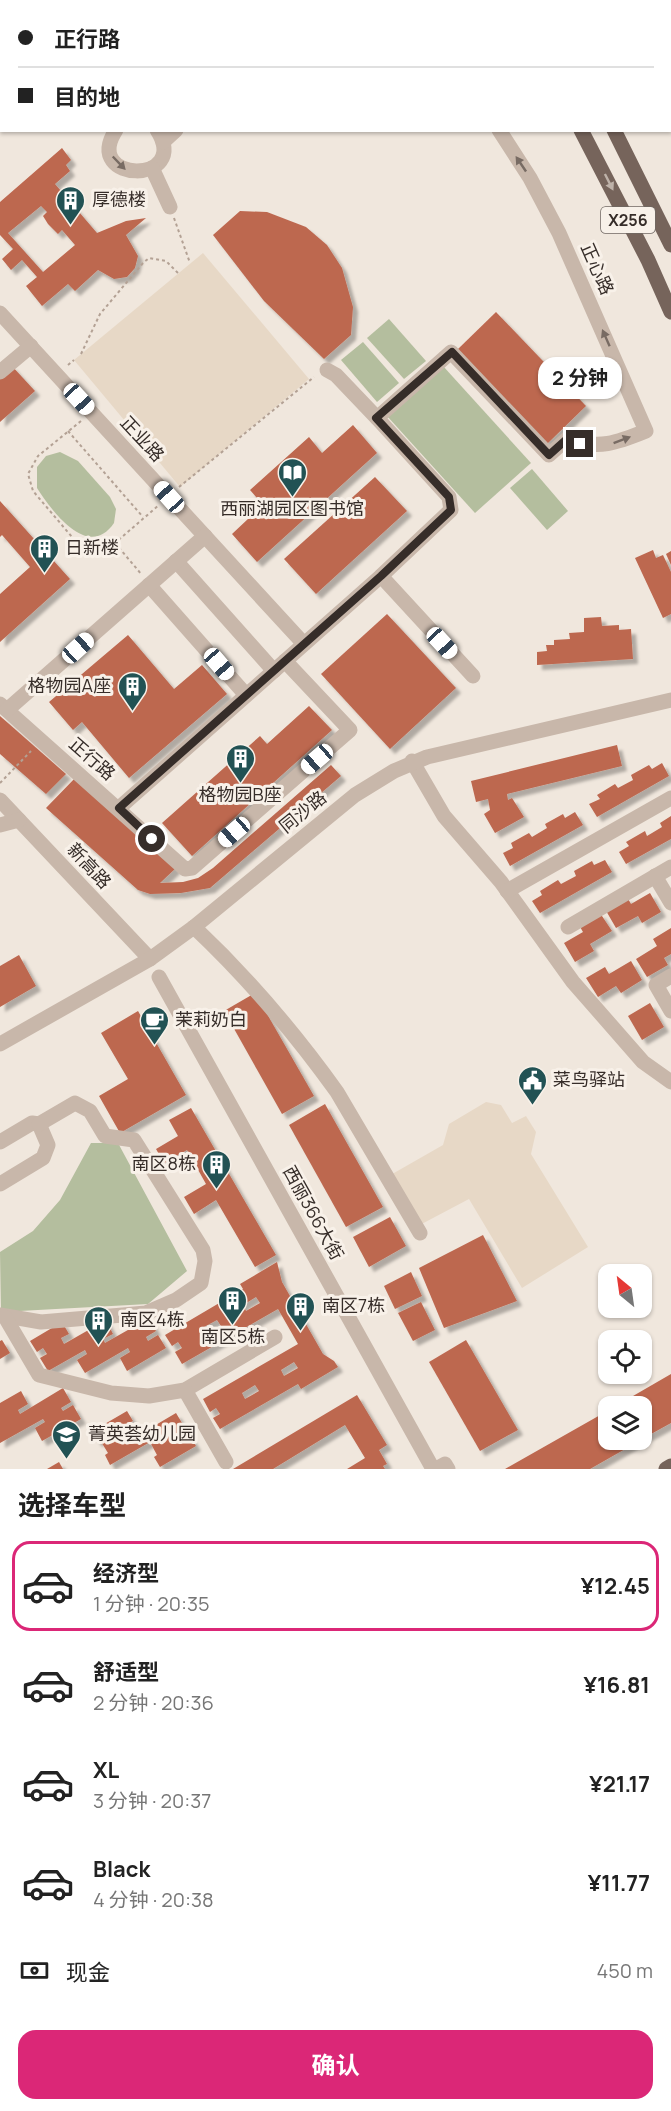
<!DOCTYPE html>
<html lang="zh">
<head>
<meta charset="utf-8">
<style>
	:root { --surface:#fff; --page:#f2f2f2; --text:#222; --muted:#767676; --line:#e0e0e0; --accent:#db2777 }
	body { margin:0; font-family:Manrope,"Noto Sans SC",sans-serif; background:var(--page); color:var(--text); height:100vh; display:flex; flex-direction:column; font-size:22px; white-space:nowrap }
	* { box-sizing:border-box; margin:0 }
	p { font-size:20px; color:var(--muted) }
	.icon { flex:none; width:33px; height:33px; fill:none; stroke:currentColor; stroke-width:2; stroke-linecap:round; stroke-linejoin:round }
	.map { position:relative; height:1469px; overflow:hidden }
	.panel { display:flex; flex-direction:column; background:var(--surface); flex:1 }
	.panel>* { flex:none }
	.guide { position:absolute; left:0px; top:0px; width:672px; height:132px; box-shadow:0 2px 4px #0004; display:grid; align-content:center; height:132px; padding:0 18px; background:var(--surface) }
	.needle { width:39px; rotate:331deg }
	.tools { position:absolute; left:598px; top:1264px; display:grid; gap:12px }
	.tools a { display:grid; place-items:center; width:54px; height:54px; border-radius:12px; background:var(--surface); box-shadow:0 2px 4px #0004; font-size:30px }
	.end { position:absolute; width:27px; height:27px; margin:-14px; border:8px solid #362d29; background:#fff; box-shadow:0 0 0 3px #fff }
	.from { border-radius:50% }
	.bubble { position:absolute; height:42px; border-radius:18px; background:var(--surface); box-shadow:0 2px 4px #0004; font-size:20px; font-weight:700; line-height:42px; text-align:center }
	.car { position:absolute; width:18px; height:36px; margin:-18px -9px; border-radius:8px; box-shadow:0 0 4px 2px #0007; background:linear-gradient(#fff 24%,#345 0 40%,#fff 0 76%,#345 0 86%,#fff 0) }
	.guide b { display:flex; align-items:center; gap:21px; height:57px; font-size:22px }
	.guide b+b { border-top:2px solid var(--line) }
	.guide i { width:15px; height:15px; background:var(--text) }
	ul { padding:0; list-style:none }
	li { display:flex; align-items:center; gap:18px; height:90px; margin:0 12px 9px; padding:0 6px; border:3px solid transparent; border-radius:18px }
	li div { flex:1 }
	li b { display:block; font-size:22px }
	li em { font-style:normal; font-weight:700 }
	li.current { border-color:var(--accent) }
	li>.icon { width:54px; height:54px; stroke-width:1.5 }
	h2 { padding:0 18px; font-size:27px; line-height:72px }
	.pay { display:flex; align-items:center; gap:15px; height:66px; padding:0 18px; font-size:22px }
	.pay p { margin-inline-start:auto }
	.button { display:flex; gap:12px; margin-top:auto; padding:12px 18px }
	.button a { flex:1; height:69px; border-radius:18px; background:var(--accent); color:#fff; font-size:24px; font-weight:700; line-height:69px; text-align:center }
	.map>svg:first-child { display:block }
</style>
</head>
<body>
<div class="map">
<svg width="671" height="1469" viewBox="0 0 671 1469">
	<defs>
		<filter id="shadow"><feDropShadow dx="5" dy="5" stdDeviation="1.5" flood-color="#0004"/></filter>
	</defs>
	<rect width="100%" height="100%" fill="#f0e7dd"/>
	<g fill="#b4be9e">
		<path d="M389 319 426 361 404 379 367 338Z"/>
		<path d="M363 342 399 383 377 402 341 360Z"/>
		<path d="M443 366 531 463 475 513 387 416Z"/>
		<path d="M60 452 78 461 110 497 116 509 114 523C88 561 52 511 37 488V467L46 456Z"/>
		<path d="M532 469 568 511 547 530 510 488Z"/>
		<path d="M91 1143H118L187 1271 148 1304 1 1312 0 1252 33 1231 60 1200Z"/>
	</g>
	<g fill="#e7d8c6">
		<path d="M203 253 309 379 180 487 74 360Z"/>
		<path d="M486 1102 501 1105 512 1123 526 1116 536 1132 531 1154 588 1247 522 1288 469 1199 416 1227 387 1177 443 1145 449 1124Z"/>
	</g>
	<g fill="#bd674f" fill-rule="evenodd" filter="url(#shadow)">
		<path d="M62 148 71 160 66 165 70 171 55 184 97 233 126 221 146 218 126 235 138 256 135 268 127 277 114 279 98 270 75 291 68 284 42 306 26 286 37 277 22 260 11 270 2 259 13 249 0 235V202ZM41 206 47 212 43 216 48 224 58 234 62 230 75 245 43 272 8 233Z"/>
		<path d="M240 211 267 212 306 227 327 245 342 268 353 307 351 335 324 359 264 301 213 235Z"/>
		<path d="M496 312 586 406 547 444 457 350Z"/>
		<path d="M11 365 35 391 0 422V374Z"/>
		<path d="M353 425 377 453 257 562 232 534 263 505 250 490 309 437 322 453Z"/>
		<path d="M375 477 407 511 316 594 284 559Z"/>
		<path d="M0 501 70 579 0 642V594L30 567 2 535 0 537Z"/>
		<path d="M653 550 656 558 663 555 671 572V614L663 618 635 558Z"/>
		<path d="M671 551V565L666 554Z"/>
		<path d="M387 614 456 688 390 749 321 674Z"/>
		<path d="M601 617 602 626 619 625V630L631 629 633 659 537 665V652L547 651 546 645H554V640L570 639 569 633 584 632V618Z"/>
		<path d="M128 635 174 689 202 665 227 694 129 778 82 722 73 730 49 702Z"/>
		<path d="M309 706 332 730 192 856 162 823 260 736 267 744Z"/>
		<path d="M0 716 66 774 46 794 0 754Z"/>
		<path d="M617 745 622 766 507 794 508 800 512 798 524 817 495 833 484 814 490 810 488 799 476 802 471 781Z"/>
		<path d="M662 763 669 776 597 817 589 804 600 799 597 795 615 784 618 788 633 780 631 775 649 765 652 769Z"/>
		<path d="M331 765 341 776 210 888 181 893 150 894 138 890 46 808 76 777 176 868 160 883 183 882 198 878 213 868Z"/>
		<path d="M575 812 583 825 510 866 503 853 513 848 511 843 529 833 532 837 547 828 545 824 563 814 565 818Z"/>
		<path d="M671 816V839L626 864 619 852 629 846 626 842 645 831 647 836 662 827 660 823Z"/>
		<path d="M605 860 612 872 540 913 532 901 542 895 540 891 558 880 561 884 576 876 574 871 592 861 594 865Z"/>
		<path d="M650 893 661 912 642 923 638 916 616 928 605 909 627 897 631 904Z"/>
		<path d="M600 913 612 931 590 944 594 951 575 962 564 943 583 932 579 925Z"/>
		<path d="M671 928V954L664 958 668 965 647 977 636 959 657 946 653 939Z"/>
		<path d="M19 955 36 986 0 1007V966Z"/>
		<path d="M631 961 642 980 621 993 616 986 598 997 586 978 605 967 609 974Z"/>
		<path d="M255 993 314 1096 282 1114 224 1011Z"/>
		<path d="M650 1003 664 1027 642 1040 628 1016Z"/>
		<path d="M138 1011 186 1095 120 1133 99 1096 128 1079 101 1033Z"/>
		<path d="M325 1104 383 1207 346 1227 289 1125Z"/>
		<path d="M191 1108 276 1255 255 1267 216 1200 194 1214 184 1197 206 1184 187 1150 164 1163 156 1149 178 1136 169 1120Z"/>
		<path d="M390 1217 406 1246 369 1267 353 1237Z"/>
		<path d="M483 1235 517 1301 444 1328 419 1268Z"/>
		<path d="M277 1262 282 1282 323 1354 334 1361 338 1367 301 1389 298 1384 220 1429 213 1418 220 1414 216 1408 210 1412 203 1399 298 1344 278 1309 182 1364 175 1352 182 1348 178 1342 172 1346 165 1335 243 1289 240 1284ZM256 1297 260 1303 246 1311 243 1305ZM217 1320 221 1326 207 1333 204 1327ZM294 1362 298 1368 284 1376 281 1370ZM255 1385 259 1391 245 1399 242 1393Z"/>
		<path d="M411 1272 422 1296 395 1309 384 1286Z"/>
		<path d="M421 1302 435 1330 413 1341 398 1313Z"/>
		<path d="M149 1318 156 1331 146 1337 148 1341 158 1335 166 1348 127 1371 120 1358 130 1352 128 1348 85 1373 77 1360 87 1354 85 1350 48 1371 40 1358 47 1354 43 1348 37 1352 30 1341 62 1322 69 1334 61 1338 64 1344 106 1320 113 1334 103 1339 105 1343Z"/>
		<path d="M2 1340 10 1353 0 1359V1341Z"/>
		<path d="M466 1340 518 1430 480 1451 429 1362Z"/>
		<path d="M671 1374V1423L642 1439V1407H614Z"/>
		<path d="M63 1388 71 1402 61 1408 63 1411 73 1405 81 1419 42 1441 35 1428 45 1422 43 1419 0 1443V1403L21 1391 28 1404 18 1410 20 1414Z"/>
		<path d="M357 1395 387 1445 379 1450 387 1464 383 1466 385 1469H347L365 1458 345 1425 273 1469H233Z"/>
		<path d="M609 1410V1440H641L590 1469H505Z"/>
		<path d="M127 1411 133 1421 129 1423 137 1436 176 1413 182 1423 179 1425 187 1438 190 1436 196 1446 160 1467 154 1457 157 1455 150 1442 110 1465 105 1455 108 1453 100 1440 97 1442 91 1432Z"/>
		<path d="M59 1462 63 1469H47Z"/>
	</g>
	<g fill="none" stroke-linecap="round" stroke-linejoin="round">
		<g stroke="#b3a194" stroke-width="2" stroke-dasharray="3 3" stroke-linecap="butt">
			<path d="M174 218 190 263"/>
			<path d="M81 354 100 314 143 263 149 258 166 261 178 273"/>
			<path d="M68 365 74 360"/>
			<path d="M81 421 38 456 28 474 33 491 72 537 91 546 115 543 159 505"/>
			<path d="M68 431 143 517"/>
			<path d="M179 487 314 377"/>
			<path d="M115 543 142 575"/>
			<path d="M0 783 31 751"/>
		</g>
		<g stroke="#c8b7aa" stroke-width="15">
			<path d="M346 0 348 2"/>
			<path d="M91 2V0"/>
			<path d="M115 2 116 0"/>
			<path d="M182 2V0"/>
			<path d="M220 2V0"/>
			<path d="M287 2 289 0"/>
			<path d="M326 2 328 0"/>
			<path d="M603 2V0"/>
			<path d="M670 65H671"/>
			<path d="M0 114 2 112"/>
			<path d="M116 130C81 184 192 185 157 130"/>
			<path d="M163 142 176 130"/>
			<path d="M152 168 170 207"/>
			<path d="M0 313 304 644"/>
			<path d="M327 370 336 375 377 418"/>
			<path d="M0 372 31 346"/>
			<path d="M176 561 274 671"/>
			<path d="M381 576 473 676"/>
			<path d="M149 585 246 695"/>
			<path d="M0 704 185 869 192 868 350 730 285 661"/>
			<path d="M7 710 205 536"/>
			<path d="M412 761 444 816 501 882 573 982 643 1062 671 1082"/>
			<path d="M0 800 150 959"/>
			<path d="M119 808 381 576 451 510 449 497 377 418 451 352 549 455 568 438C597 451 619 442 646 431L559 233 530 178 499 130"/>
			<path d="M0 825 19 820"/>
			<path d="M655 876 671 903"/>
			<path d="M507 891 671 798"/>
			<path d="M194 927C247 977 294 1032 337 1092L420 1233"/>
			<path d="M568 927 671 867"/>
			<path d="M671 976 656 985 671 1011"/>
			<path d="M159 977 433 1469"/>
			<path d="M0 1044 150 959 194 927 355 795 394 771 427 757 671 700"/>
			<path d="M0 1142 32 1123 39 1124 48 1145 43 1158 0 1184"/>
			<path d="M0 1315 41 1322 146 1313 176 1300 201 1283 205 1261 203 1250 134 1140 105 1136 90 1111 75 1103 39 1124"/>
			<path d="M5 1317 39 1375 111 1393 149 1396 185 1390 275 1337"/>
			<path d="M185 1390 226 1462"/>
			<path d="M436 1469 445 1464 448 1469"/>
		</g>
		<g stroke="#76645b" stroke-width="15">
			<path d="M485 0 486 2"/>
			<path d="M522 0 523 2"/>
			<path d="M581 130 648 260 671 312"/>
			<path d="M614 130 671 245"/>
			<path d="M666 1469 671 1466"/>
		</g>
	</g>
	<defs><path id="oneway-solid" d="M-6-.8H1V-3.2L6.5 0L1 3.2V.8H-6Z" transform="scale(1.5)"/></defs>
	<g fill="#786b63">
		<use href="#oneway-solid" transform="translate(119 163) rotate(46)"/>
		<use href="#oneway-solid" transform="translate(521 164) rotate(-124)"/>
		<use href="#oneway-solid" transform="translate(606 338) rotate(-114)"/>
		<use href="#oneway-solid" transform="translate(622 440) rotate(-21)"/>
	</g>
	<use fill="#beb2a9" href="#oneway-solid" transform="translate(609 182) rotate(63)"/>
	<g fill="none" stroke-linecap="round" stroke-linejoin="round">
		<path stroke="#362d29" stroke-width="8" d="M152 839 119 808 381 576 451 510 449 497 376 418 452 352 549 455 568 438 580 444"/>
	</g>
	<defs>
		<symbol id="building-pin" viewBox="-11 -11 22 30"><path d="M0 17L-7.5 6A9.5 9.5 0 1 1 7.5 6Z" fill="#225254" stroke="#f8f1e9"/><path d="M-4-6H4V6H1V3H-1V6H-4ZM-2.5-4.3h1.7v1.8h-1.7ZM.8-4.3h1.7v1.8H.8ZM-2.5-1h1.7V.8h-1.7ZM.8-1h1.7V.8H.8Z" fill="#fff"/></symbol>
		<symbol id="library-pin" viewBox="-11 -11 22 30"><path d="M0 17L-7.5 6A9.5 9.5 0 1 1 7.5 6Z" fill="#225254" stroke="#f8f1e9"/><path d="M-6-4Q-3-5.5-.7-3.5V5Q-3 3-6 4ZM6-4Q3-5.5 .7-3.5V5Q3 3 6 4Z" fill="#fff"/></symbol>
		<symbol id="cafe-pin" viewBox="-11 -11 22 30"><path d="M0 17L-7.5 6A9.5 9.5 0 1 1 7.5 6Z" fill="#225254" stroke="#f8f1e9"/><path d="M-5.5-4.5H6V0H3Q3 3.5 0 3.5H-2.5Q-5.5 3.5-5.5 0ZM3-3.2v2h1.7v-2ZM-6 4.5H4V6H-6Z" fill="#fff"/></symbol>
		<symbol id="civic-pin" viewBox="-11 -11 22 30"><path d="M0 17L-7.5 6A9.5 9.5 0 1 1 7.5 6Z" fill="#225254" stroke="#f8f1e9"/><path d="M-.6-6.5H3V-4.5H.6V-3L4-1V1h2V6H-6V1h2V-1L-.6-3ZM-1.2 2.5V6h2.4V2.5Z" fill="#fff"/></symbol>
		<symbol id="school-pin" viewBox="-11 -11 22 30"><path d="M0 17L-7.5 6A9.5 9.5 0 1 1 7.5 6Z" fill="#225254" stroke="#f8f1e9"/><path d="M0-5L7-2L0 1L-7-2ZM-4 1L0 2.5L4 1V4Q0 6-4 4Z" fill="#fff"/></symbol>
	</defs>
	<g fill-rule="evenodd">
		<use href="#building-pin" x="54" y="184" width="33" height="45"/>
		<use href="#library-pin" x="276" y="456" width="33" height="45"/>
		<use href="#building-pin" x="28" y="532" width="33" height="45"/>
		<use href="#building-pin" x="116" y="670" width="33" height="45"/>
		<use href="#building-pin" x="224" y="742" width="33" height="45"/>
		<use href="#cafe-pin" x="138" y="1004" width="33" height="45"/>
		<use href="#civic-pin" x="516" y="1064" width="33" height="45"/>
		<use href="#building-pin" x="200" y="1148" width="33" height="45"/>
		<use href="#building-pin" x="216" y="1284" width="33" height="45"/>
		<use href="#building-pin" x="284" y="1290" width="33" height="45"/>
		<use href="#building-pin" x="82" y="1304" width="33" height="45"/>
		<use href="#school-pin" x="50" y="1418" width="33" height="45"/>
	</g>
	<g text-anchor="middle" stroke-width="6" stroke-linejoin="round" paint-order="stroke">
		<rect fill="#f8f1e9" stroke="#706863" stroke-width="1.5" x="601" y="207" width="54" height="26" rx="4.5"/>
		<g font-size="16" font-weight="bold" fill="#362d29">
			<text x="628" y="226">X256</text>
		</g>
		<g font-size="18" fill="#362d29" stroke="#f8f1e9" text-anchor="start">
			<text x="92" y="206">厚德楼</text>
			<text x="292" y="515" text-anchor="middle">西丽湖园区图书馆</text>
			<text x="65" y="554">日新楼</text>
			<text x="111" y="692" text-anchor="end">格物园A座</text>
			<text x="240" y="801" text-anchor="middle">格物园B座</text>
			<text x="175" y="1026">茉莉奶白</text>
			<text x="553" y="1086">菜鸟驿站</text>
			<text x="196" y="1170" text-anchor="end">南区8栋</text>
			<text x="322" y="1312">南区7栋</text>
			<text x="120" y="1326">南区4栋</text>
			<text x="233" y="1343" text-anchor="middle">南区5栋</text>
			<text x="88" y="1440">菁英荟幼儿园</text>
		</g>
		<g font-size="18" fill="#362d29" stroke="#f8f1e9">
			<text transform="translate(597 269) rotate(66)" y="6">正心路</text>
			<text transform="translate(142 439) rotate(47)" y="6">正业路</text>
			<text transform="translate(92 759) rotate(41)" y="6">正行路</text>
			<text transform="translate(303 812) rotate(-39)" y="6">同沙路</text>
			<text transform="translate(89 866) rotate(47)" y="6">新高路</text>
			<text transform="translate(313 1213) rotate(61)" y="6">西丽366大街</text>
		</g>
	</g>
</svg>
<div class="tools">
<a><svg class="needle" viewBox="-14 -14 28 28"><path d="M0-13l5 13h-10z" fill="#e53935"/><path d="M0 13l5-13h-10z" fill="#767676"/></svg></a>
<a><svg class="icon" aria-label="locate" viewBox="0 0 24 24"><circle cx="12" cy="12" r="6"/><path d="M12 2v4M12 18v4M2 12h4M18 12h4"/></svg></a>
<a><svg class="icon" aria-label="layers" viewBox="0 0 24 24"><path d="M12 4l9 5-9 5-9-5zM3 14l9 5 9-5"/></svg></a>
</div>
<i class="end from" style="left:152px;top:839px"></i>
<i class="end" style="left:580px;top:444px"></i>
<div class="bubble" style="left:538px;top:357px;width:84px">2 分钟</div>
<i class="car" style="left:79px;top:399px;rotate:137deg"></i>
<i class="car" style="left:169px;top:497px;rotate:318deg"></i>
<i class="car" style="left:442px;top:643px;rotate:137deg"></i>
<i class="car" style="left:78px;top:648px;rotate:48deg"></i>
<i class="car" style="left:219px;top:664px;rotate:139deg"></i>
<i class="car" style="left:317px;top:759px;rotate:229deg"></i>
<i class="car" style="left:234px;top:832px;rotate:229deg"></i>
<div class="guide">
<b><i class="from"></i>正行路</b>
<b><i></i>目的地</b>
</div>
</div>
<section class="panel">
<h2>选择车型</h2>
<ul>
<li class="current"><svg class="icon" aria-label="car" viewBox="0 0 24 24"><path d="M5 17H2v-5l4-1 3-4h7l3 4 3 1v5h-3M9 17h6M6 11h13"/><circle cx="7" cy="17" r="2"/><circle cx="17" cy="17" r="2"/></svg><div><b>经济型</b><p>1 分钟 · 20:35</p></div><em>¥12.45</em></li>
<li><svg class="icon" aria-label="car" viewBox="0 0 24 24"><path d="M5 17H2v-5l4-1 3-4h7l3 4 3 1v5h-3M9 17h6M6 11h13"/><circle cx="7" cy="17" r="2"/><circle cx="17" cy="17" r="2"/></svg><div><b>舒适型</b><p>2 分钟 · 20:36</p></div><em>¥16.81</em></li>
<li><svg class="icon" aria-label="car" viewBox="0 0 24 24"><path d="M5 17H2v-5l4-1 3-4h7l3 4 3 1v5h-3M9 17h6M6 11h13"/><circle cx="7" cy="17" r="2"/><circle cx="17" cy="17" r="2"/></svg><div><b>XL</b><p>3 分钟 · 20:37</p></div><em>¥21.17</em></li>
<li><svg class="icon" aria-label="car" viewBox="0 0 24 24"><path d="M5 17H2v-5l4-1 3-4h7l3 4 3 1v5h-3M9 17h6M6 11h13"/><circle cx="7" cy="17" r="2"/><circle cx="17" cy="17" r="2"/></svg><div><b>Black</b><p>4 分钟 · 20:38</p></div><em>¥11.77</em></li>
</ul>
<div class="pay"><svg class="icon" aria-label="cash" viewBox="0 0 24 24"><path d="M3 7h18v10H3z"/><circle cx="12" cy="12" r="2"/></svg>现金<p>450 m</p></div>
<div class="button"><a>确认</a></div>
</section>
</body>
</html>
